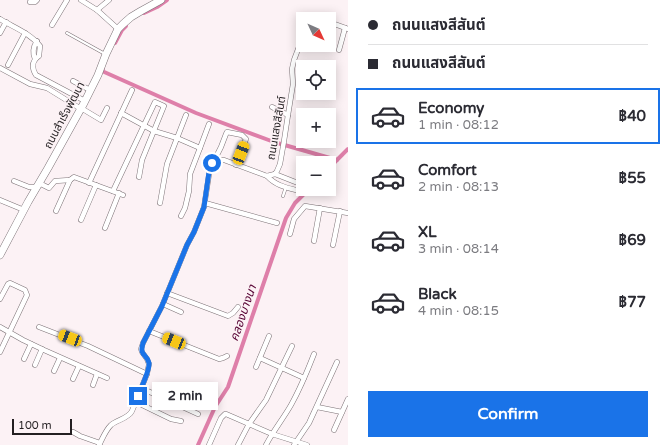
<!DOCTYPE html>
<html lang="en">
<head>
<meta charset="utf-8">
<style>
	:root { --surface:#fff; --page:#f7f7f7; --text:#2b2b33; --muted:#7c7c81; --line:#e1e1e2; --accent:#1a73e8 }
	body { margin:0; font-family:"Varela Round","Noto Sans Thai",sans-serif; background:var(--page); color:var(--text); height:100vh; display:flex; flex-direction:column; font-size:15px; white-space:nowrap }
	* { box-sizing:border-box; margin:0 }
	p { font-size:13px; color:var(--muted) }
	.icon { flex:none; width:22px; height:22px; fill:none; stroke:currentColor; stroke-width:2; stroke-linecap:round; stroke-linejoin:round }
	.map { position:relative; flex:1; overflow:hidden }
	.drawer { display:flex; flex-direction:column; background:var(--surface); width:320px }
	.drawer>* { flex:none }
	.hud { display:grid; align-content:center; height:88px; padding:0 20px; background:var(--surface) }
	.needle { width:26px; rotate:134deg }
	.fabs { position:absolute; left:296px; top:12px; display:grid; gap:8px }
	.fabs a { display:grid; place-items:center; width:40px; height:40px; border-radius:0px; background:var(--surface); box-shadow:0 2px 10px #0003; font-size:20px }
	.scale { position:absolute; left:12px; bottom:10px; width:60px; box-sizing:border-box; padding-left:4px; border:2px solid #231f21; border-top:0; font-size:11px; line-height:14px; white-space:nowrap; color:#231f21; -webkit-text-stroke:3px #fcf2f5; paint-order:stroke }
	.end { position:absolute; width:18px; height:18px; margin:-9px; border:5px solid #1a73e8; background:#fff; box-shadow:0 0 0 2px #fff }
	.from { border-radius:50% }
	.bubble { position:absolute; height:28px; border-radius:0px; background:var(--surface); box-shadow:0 2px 10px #0003; font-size:13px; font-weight:800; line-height:28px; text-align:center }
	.car { position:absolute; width:12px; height:24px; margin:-12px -6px; border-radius:5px; box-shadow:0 0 3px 1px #0007; background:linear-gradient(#f5c518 24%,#345 0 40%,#f5c518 0 76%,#345 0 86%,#f5c518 0) }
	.hud b { display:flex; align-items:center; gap:14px; height:38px; font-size:15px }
	.hud b+b { border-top:1px solid var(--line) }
	.hud i { width:10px; height:10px; background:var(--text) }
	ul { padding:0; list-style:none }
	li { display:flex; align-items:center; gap:12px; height:56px; margin:0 8px 6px; padding:0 12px; border:2px solid transparent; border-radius:0px }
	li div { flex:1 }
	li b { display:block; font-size:15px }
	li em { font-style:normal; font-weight:800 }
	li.active { border-color:var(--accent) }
	li>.icon { width:36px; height:36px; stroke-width:1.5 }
	.action { display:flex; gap:8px; margin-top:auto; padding:8px 20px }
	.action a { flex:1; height:46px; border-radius:0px; background:var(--accent); color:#fff; font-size:16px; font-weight:800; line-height:46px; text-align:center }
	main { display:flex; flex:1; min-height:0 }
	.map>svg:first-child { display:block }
</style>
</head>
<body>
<main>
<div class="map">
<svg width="348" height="445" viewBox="0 0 348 445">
	<rect width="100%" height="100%" fill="#fcf2f5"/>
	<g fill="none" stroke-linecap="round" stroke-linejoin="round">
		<g stroke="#de7fa9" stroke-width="4">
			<path d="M144 13 157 7 167 0"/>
			<path d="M115 43 122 30 126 26"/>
			<path d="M103 68 102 71 196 113 274 142 337 160"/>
			<path d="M329 168 348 149"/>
			<path d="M198 445 215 407 228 387 286 218 295 203 309 189"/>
		</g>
		<defs>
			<g id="lane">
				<path d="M67 33 105 54"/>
				<path d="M283 196 286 187"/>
			</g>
			<g id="street">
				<path d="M81 0 97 10 118 29"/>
				<path d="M30 2H35L37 0"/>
				<path d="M97 10 109 0"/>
				<path d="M0 19C13 27 30 33 40 46L39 56C32 61 31 67 36 75L85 101"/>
				<path d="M314 19 315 18 323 19"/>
				<path d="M329 22 348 29"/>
				<path d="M52 25 67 0"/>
				<path d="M0 33 6 22"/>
				<path d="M339 50 345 28"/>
				<path d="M35 59C32 52 33 47 37 41"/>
				<path d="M8 65 25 33"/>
				<path d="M0 68 30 84 47 88 81 109"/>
				<path d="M73 81 90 90"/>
				<path d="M272 107 288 115"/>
				<path d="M81 108 101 120 107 108"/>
				<path d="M121 113 154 131 177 138 200 148 190 174 189 191 185 208 181 216"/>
				<path d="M200 148 209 124"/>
				<path d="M214 161 221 147 226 134 227 132 242 135 246 139 236 165"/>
				<path d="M275 174 303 185"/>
				<path d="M267 176C276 186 288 188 300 191L304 189"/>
				<path d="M14 181 29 187H37"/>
				<path d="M39 183 49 188 55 181 70 180 74 177 123 195"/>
				<path d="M89 183 132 90"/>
				<path d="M113 191 155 102 164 106 142 160 139 177"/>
				<path d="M0 200 24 210"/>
				<path d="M160 203 167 164 186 115"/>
				<path d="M205 203 277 223"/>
				<path d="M56 211 70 180"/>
				<path d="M81 220 96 185"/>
				<path d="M105 228 119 193"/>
				<path d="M290 234 294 219 305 206 348 213"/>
				<path d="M314 241 320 208"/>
				<path d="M333 245 340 211"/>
				<path d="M167 293 228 316 233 313 238 307"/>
				<path d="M0 299 8 284 10 283 25 290 27 295 0 352"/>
				<path d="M163 304 181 312"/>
				<path d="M0 327 23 340 44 350 107 378"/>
				<path d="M39 327 88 346 147 374"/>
				<path d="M149 331 219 359 223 358 227 356"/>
				<path d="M260 358 304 378"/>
				<path d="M24 359 31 344"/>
				<path d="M35 365 42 349"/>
				<path d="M256 367 269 336"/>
				<path d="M54 371 60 358"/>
				<path d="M73 379 79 366"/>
				<path d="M93 385 97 374"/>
				<path d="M141 388 198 414"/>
				<path d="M136 402 171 419 181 421"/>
				<path d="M317 407 342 412"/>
				<path d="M334 430 348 399"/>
				<path d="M73 432 80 436 100 443"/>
				<path d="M99 445C103 438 105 431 111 425 117 420 129 418 132 411L147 374 149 364 147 359 142 352 141 349 143 343 162 306 187 245 194 232 204 207 210 168 214 161 219 160H224L267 176 275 174 277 171 280 164 284 141 288 115 293 84 292 69 294 60 303 36"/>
				<path d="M209 445 221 418 225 414H226L272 434 307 445"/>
				<path d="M238 445 249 424 266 400 292 346"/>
				<path d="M266 445C273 431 283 419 291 405 300 389 307 372 314 354"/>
				<path d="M294 445 309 423 337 362"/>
			</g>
			<path id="secondary" d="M0 255 28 202 48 168 84 103 98 75 106 54 118 29 123 24 131 17 141 11 161 0"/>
		</defs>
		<use href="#lane" stroke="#7c7276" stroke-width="3.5"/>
		<use href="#street" stroke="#7c7276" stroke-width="5.5"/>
		<use href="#secondary" stroke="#7c7276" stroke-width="8"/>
		<use href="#lane" stroke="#fff" stroke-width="2.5"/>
		<use href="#street" stroke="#fff" stroke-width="4.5"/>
		<use href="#secondary" stroke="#fff" stroke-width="7"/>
	</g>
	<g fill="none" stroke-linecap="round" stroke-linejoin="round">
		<path stroke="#1a73e8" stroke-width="5" d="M138 396C141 388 150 370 149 363 147 353 139 357 143 343L162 306 187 245 194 232 204 207 209 172 212 163"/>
	</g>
	<g text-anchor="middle" stroke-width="3" stroke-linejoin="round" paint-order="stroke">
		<g font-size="11" fill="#231f21" stroke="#fcf2f5">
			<text transform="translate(64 115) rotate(-62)" y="4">ถนนสำเร็จพัฒนา</text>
			<text transform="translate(276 128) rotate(-80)" y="4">ถนนแสงสีสันต์</text>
		</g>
		<g font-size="12" font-style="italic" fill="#560032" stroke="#fcf2f5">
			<text transform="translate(243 313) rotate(-71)" y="4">คลองบางนา</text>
		</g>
	</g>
</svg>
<div class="fabs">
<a><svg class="needle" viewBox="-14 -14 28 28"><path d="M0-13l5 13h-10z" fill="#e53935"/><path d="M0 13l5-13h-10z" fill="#7c7c81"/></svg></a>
<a><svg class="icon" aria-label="locate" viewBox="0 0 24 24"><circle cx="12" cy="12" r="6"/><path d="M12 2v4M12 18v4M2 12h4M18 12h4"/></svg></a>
<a>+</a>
<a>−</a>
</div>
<div class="scale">100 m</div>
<i class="end from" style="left:212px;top:163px"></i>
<i class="end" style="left:138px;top:396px"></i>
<div class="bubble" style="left:152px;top:382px;width:66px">2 min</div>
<i class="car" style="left:241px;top:153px;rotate:21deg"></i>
<i class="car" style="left:70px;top:338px;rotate:291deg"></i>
<i class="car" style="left:174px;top:341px;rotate:292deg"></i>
</div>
<section class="drawer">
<div class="hud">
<b><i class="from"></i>ถนนแสงสีสันต์</b>
<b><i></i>ถนนแสงสีสันต์</b>
</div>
<ul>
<li class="active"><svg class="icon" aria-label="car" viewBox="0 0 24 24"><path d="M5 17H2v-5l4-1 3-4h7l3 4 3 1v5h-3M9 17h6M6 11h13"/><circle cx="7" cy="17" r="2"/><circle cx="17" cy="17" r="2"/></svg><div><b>Economy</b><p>1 min · 08:12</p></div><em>฿40</em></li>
<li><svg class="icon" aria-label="car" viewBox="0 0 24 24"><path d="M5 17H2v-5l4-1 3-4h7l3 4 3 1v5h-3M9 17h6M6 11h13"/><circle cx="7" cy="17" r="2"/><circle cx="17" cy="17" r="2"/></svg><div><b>Comfort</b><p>2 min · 08:13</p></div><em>฿55</em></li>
<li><svg class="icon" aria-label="car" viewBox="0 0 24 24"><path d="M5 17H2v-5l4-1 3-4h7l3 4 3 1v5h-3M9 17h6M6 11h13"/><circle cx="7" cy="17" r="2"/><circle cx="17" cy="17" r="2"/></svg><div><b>XL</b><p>3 min · 08:14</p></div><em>฿69</em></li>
<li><svg class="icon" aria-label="car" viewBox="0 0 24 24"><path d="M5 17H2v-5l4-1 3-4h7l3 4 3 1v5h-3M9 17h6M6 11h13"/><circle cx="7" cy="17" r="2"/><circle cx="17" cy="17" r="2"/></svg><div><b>Black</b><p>4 min · 08:15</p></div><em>฿77</em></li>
</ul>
<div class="action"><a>Confirm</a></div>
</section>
</main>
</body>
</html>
